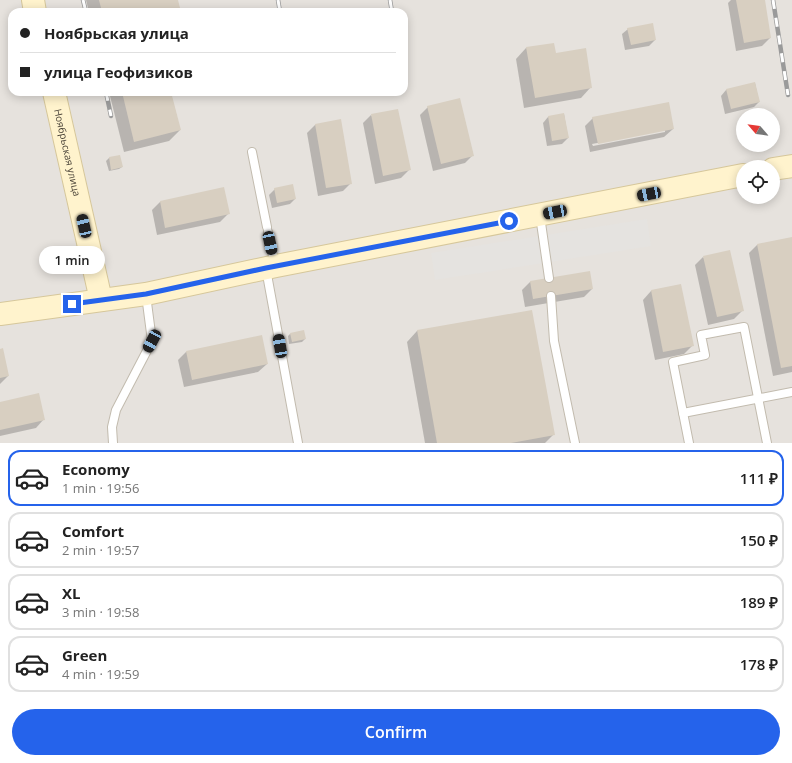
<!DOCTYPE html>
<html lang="en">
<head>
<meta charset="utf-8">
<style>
	:root { --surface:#fff; --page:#f2f2f2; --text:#222; --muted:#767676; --line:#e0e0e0; --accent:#2563eb }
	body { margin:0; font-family:"Open Sans",sans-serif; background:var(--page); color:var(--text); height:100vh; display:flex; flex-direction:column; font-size:15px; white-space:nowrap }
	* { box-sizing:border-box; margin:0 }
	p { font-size:13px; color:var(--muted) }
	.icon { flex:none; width:22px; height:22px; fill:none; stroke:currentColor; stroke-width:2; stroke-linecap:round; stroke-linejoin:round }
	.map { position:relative; height:443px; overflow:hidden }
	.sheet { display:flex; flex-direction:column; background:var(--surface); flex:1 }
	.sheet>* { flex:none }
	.hud { position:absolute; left:8px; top:8px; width:400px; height:88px; border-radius:12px; box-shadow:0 2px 10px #0003; display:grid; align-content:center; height:88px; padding:0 12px; background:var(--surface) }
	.needle { width:26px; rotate:298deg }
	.controls { position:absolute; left:736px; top:108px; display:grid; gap:8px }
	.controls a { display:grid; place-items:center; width:44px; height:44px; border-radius:50%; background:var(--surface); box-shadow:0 2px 10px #0003; font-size:20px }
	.end { position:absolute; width:18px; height:18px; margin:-9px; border:5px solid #2563eb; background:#fff; box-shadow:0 0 0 2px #fff }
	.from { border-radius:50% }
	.bubble { position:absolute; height:28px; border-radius:14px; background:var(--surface); box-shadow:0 2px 10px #0003; font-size:13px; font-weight:600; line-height:28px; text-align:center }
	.car { position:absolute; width:12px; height:24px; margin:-12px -6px; border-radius:5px; box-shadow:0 0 3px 1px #0007; background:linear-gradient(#222 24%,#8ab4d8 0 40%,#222 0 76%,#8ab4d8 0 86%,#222 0) }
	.hud b { display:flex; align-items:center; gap:14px; height:38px; font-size:15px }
	.hud b+b { border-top:1px solid var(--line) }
	.hud i { width:10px; height:10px; background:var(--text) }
	ul { padding:7px 0 0; list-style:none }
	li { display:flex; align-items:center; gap:12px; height:56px; margin:0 8px 6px; padding:0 4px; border:2px solid var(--line); border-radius:12px }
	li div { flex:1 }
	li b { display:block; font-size:15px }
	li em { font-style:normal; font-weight:600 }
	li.selected { border-color:var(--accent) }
	li>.icon { width:36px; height:36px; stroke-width:1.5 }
	.button { display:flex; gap:8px; margin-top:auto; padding:8px 12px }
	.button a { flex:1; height:46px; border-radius:24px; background:var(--accent); color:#fff; font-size:16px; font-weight:600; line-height:46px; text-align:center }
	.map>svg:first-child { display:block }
</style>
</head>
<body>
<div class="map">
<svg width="792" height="443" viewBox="0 0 792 443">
	<rect width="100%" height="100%" fill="#f6f3ec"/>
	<path fill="#e6e2dd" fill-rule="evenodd" d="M0 0H792V443H0ZM12 12H404V92H12ZM743 115H773V145H743ZM743 167H773V197H743Z"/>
	<path fill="#e5e3e0" d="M647 219 651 246 435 280 431 253Z"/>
	<g fill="#0003" fill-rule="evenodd">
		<path d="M86 0H177L180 12H89Z"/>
		<path d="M731 0H764L770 38 762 46 736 51 728 3Z"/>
		<path d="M628 29 655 40 649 46 625 50 622 34Z"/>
		<path d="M526 48 555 54 591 87 581 98 524 108 516 59Z"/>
		<path d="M755 83 759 102 754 107 725 114 721 96 726 90Z"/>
		<path d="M109 92H181L171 94 180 130 169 141 124 152Z"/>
		<path d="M428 107 473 155 465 163 433 171 420 115Z"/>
		<path d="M564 114 568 138 562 144 547 146 543 123 548 117Z"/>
		<path d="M371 115 409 170 401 178 375 184 363 123Z"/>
		<path d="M593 118 673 129 664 137 590 152 585 126ZM665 130V132L593 146 592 144Z"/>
		<path d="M340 120 351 183 343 191 318 196 307 133 315 125Z"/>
		<path d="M119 156 122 167 119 169 109 171 106 161 109 158Z"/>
		<path d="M275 189 295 199 290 204 272 208 269 195Z"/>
		<path d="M160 202 229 213 220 222 157 235 152 210Z"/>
		<path d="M792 238V372L773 376 749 253 757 245Z"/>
		<path d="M703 257 742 311 734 319 708 325 695 265Z"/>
		<path d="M530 282 592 289 584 297 525 307 522 290Z"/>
		<path d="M680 285 692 346 684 354 655 360 643 300 651 291Z"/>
		<path d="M531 311 553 435 545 443H425L407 342 417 331Z"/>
		<path d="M290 334 305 339 302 342 289 344 288 336Z"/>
		<path d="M0 350 8 376 0 384Z"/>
		<path d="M186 352 267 364 258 372 184 387 178 360Z"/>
		<path d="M0 403 44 419 36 428 0 436Z"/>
	</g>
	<g fill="#d8cfc1">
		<path d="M99 0H178L181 12H102Z"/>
		<path d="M736 0H765L771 38 744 43Z"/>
		<path d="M653 23 656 40 631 45 627 28Z"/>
		<path d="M554 43 556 53 586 48 592 88 535 98 526 47Z"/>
		<path d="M755 82 760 102 731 109 726 89Z"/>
		<path d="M122 92H171L181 130 134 142Z"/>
		<path d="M460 98 474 156 441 164 427 106Z"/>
		<path d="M669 102 674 129 598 144 592 117Z"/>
		<path d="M398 109 411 170 383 176 371 114Z"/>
		<path d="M564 113 569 138 552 141 548 116Z"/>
		<path d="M341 119 352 184 326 188 315 124Z"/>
		<path d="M120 155 123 167 111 170 109 157Z"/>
		<path d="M293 184 296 199 277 203 274 188Z"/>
		<path d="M224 187 230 214 165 228 160 201Z"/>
		<path d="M792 237V366L781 368 757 244Z"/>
		<path d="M730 250 744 311 717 317 703 256Z"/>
		<path d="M590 271 593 289 533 299 530 281Z"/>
		<path d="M681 284 694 346 663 352 651 290Z"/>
		<path d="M532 310 555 435 511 443H437L417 330Z"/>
		<path d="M304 330 306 339 292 342 290 333Z"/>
		<path d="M262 335 268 364 192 380 186 351Z"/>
		<path d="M3 348 9 376 0 378V349Z"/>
		<path d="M39 393 45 420 0 430V402Z"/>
	</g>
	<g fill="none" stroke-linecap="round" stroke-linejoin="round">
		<defs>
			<g id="lane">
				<path d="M252 152 267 227"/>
				<path d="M540 216 549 278"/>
				<path d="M268 232 275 266"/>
				<path d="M266 269 298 443"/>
				<path d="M551 296 554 341 575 443"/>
				<path d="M683 413 792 392"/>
				<path d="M113 443 112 427 116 410 152 341 146 295"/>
				<path d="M689 443 673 362 705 355 701 335 744 327 767 443"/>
			</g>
			<g id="secondary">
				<path d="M33 0 35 12"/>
				<path id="s1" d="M54 92 101 300"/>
				<path d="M773 169 792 166"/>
				<path d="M0 314 146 294 276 266 743 175"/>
			</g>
		</defs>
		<use href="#lane" stroke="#c2bbae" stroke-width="10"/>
		<use href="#secondary" stroke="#d6c79b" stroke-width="24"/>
		<use href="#lane" stroke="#fff" stroke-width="8"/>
		<use href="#secondary" stroke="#fff3cd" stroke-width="22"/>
		<defs>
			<g id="rail">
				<path d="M83 0 86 12"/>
				<path d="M278 0 280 12"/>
				<path d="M390 0 392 12"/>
				<path d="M773 0 788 95"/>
				<path d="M106 92 111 116"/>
			</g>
		</defs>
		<use href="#rail" stroke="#9a9a9a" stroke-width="4.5"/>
		<use href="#rail" stroke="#fff" stroke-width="3" stroke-dasharray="9" stroke-linecap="butt"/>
	</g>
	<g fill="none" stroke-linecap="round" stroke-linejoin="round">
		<path stroke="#2563eb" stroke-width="5" d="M72 304 146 294 266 268 509 221"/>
	</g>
	<g text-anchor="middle" stroke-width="4" stroke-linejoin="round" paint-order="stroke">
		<g font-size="10" fill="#4b4439" stroke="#fff">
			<text dy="4" stroke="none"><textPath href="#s1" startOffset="62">Ноябрьская улица</textPath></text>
		</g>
	</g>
</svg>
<div class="controls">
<a><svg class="needle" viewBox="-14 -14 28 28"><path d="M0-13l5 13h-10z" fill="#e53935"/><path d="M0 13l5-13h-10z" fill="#767676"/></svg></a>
<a><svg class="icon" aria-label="locate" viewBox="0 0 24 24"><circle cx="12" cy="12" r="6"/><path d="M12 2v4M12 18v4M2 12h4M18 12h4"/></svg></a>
</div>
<i class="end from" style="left:509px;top:221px"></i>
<i class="end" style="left:72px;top:304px"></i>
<div class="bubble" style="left:39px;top:246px;width:66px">1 min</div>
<i class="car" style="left:649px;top:194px;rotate:259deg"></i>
<i class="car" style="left:555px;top:212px;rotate:259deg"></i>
<i class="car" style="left:84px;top:226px;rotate:347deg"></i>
<i class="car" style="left:270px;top:243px;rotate:168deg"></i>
<i class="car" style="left:152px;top:341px;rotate:208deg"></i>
<i class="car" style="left:280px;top:346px;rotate:350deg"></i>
<div class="hud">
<b><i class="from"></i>Ноябрьская улица</b>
<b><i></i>улица Геофизиков</b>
</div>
</div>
<section class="sheet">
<ul>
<li class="selected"><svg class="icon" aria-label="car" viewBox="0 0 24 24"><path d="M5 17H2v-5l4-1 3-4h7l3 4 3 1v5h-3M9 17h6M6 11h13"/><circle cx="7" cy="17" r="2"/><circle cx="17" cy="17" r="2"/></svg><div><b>Economy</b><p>1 min · 19:56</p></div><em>111 ₽</em></li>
<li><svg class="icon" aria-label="car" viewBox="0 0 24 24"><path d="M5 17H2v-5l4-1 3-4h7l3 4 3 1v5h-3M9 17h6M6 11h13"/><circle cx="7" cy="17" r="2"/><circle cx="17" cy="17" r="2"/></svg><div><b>Comfort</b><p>2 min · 19:57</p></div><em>150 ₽</em></li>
<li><svg class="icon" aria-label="car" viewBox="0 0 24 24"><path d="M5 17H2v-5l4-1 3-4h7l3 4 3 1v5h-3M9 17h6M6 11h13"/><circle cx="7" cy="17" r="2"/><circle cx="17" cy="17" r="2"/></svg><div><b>XL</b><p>3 min · 19:58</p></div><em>189 ₽</em></li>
<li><svg class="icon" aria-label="car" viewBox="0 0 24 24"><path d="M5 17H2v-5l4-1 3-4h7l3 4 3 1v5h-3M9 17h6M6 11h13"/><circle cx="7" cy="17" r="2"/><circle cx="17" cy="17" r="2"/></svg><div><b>Green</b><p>4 min · 19:59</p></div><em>178 ₽</em></li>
</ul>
<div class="button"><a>Confirm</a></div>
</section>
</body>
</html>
